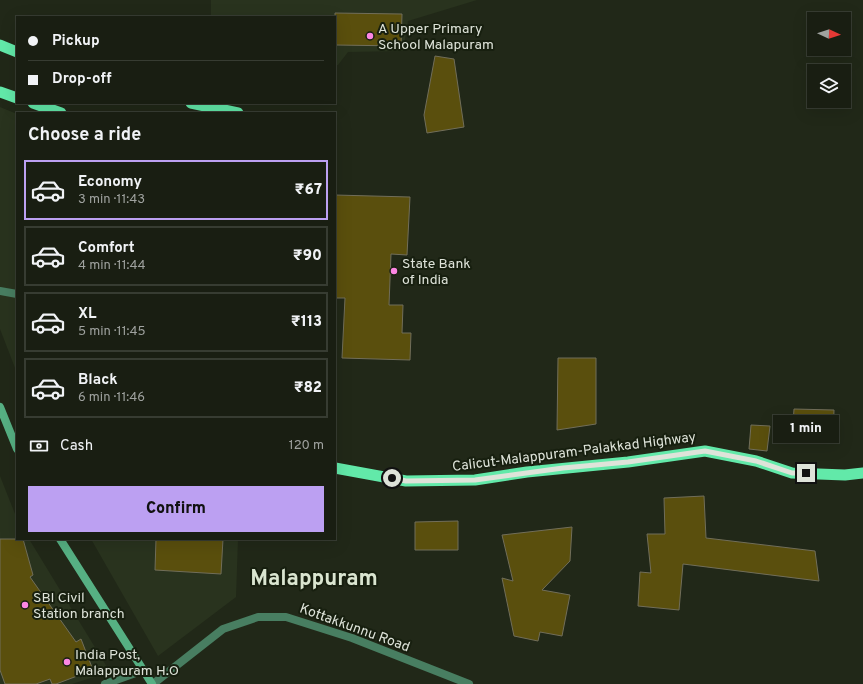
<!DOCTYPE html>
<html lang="en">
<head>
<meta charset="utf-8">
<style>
	:root { --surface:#191e12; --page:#22271b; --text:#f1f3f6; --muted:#9fa29f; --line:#373c32; --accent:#bca0f2 }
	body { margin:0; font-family:Overpass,sans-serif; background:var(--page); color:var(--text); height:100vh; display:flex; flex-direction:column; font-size:15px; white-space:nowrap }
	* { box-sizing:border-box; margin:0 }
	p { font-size:13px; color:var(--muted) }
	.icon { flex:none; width:22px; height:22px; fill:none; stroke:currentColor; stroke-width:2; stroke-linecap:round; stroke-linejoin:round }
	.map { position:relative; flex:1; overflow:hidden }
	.drawer { position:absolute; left:16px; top:112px; width:320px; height:428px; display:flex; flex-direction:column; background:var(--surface); border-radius:0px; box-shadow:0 4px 16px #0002,0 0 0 1px var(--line) }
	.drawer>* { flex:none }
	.top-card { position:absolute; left:16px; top:16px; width:320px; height:88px; border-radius:0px; box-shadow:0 4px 16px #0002,0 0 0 1px var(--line); display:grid; align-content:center; height:88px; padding:0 12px; background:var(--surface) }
	.needle { width:26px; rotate:93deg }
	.controls { position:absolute; left:807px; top:12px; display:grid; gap:8px }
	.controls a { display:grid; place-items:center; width:44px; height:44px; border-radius:0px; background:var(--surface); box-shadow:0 4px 16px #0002,0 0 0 1px var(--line); font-size:20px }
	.end { position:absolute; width:18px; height:18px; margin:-9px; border:5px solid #dee3d9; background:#111; box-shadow:0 0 0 2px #111 }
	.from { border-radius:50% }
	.bubble { position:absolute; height:28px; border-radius:0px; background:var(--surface); box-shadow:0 4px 16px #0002,0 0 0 1px var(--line); font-size:13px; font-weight:800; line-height:28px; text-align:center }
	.top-card b { display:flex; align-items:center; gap:14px; height:38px; font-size:15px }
	.top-card b+b { border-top:1px solid var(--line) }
	.top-card i { width:10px; height:10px; background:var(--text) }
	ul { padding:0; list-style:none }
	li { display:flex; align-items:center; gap:12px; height:60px; margin:0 8px 6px; padding:0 4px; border:2px solid var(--line); border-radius:0px }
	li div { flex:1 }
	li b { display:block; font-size:15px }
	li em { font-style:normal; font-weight:800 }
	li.active { border-color:var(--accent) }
	li>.icon { width:36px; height:36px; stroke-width:1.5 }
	h2 { padding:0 12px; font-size:18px; line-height:48px }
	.pay { display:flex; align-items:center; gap:10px; height:44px; padding:0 12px; font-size:15px }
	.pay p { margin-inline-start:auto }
	.button { display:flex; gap:8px; margin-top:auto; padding:8px 12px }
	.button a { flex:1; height:46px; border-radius:0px; background:var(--accent); color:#111; font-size:16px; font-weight:800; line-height:46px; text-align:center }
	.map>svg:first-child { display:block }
</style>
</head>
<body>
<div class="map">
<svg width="863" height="684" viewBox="0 0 863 684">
	<rect width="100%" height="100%" fill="#212818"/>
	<g fill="#29331e">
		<path d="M211 0H477L408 21 403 51 348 52 338 65H335V17H211Z"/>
		<path d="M0 107 17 114V373L0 329Z"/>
		<path d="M0 476 17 519V539H29L110 672 72 684H0Z"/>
		<path d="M91 539H238L236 597 158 656Z"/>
	</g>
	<g fill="#5a4f0d" stroke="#716e5a">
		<path d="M335 13 402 14 401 46 335 45Z"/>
		<path d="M435 56 454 59 464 127 427 133 424 115Z"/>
		<path d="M335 195 410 197 407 255 391 254 389 305H403L402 333H411L410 360 342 358 345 298H335Z"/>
		<path d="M558 358H596V424L557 430Z"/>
		<path d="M794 409 834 410 833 438H792Z"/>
		<path d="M751 425 770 426 767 451 749 449Z"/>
		<path d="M704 496 706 538 815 551 819 581 683 564 679 610 638 606 640 572 651 573 647 534H665L664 498Z"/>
		<path d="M458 521V550H415V522Z"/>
		<path d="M572 527 570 561 542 590 570 595 562 636 540 632 538 641 514 636 502 578 513 581 502 535Z"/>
		<path d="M0 539H23L33 575 30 577 76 642 81 639 93 670 56 684H52L50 679 36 684H5L0 670Z"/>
		<path d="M156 539H223L221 574 155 570Z"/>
	</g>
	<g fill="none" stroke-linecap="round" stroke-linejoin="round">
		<path stroke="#487e61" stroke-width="8" d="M0 291 17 294"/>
		<g stroke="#487e61" stroke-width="8">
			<path d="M105 684 144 670"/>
			<path d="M153 684 223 629 258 617H286L352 638 469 684"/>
		</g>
		<g stroke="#56b083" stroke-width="8">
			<path d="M0 407 17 449"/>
			<path d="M60 539 152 684"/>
		</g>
		<g stroke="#62e9a9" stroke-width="11">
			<path d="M0 45 17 52"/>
			<path d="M0 92 17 98"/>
			<path d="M33 103 61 113"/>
			<path d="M191 103 238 113"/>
			<path d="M335 468 406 481 475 480 527 472 628 462 705 451 756 461 792 473 845 475 863 473"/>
		</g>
	</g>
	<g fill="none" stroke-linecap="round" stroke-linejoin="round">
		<path stroke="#dee3d9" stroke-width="5" d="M392 478 406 481 475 480 563 468 628 462 705 451 756 461 792 473H806"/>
	</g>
	<g fill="#fc86e3" stroke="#171f0f" stroke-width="1.5">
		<circle cx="370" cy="36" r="4"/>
		<circle cx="394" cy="271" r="4"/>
		<circle cx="25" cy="605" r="4"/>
		<circle cx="67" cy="662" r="4"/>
	</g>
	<g text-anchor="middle" stroke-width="4" stroke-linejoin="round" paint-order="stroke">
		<g font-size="14" fill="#dee3d9" stroke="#171f0f" text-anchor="start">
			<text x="378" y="33">A Upper Primary<tspan x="378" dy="16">School Malapuram</tspan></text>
			<text x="402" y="268">State Bank<tspan x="402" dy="16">of India</tspan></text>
			<text x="33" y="602">SBI Civil<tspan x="33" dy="16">Station branch</tspan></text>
			<text x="75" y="659">India Post,<tspan x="75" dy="16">Malappuram H.O</tspan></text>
		</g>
		<g font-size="14" fill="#dee3d9" stroke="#171f0f">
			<text transform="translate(574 451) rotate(-7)" y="5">Calicut-Malappuram-Palakkad Highway</text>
			<text transform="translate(355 627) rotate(20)" y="5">Kottakkunnu Road</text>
		</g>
		<g font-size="22" font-weight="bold" fill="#dae5d0" stroke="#171f0f">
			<text x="314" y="585">Malappuram</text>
		</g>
	</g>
</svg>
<div class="controls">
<a><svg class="needle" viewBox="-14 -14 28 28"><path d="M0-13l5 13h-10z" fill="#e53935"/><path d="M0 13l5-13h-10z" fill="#9fa29f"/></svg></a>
<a><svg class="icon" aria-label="layers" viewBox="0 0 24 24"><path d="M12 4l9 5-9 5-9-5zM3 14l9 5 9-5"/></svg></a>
</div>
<i class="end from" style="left:392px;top:478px"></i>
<i class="end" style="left:806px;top:473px"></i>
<div class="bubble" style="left:773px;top:415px;width:66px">1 min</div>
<div class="top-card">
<b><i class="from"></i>Pickup</b>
<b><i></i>Drop-off</b>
</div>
<section class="drawer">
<h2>Choose a ride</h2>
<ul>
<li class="active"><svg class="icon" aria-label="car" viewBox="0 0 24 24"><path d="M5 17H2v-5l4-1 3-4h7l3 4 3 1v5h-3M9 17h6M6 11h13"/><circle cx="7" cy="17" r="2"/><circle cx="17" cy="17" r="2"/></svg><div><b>Economy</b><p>3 min · 11:43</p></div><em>₹67</em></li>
<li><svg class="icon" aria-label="car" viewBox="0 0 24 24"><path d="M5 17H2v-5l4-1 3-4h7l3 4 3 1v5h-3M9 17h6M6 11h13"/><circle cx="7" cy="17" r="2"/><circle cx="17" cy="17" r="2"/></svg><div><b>Comfort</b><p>4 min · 11:44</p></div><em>₹90</em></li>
<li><svg class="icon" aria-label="car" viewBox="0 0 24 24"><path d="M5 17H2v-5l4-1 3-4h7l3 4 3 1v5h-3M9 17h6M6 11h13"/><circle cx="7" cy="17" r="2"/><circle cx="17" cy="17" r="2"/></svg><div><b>XL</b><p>5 min · 11:45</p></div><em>₹113</em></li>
<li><svg class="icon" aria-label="car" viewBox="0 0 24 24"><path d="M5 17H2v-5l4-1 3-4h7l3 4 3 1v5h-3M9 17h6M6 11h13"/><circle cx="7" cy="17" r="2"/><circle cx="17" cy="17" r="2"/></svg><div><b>Black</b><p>6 min · 11:46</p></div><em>₹82</em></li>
</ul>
<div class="pay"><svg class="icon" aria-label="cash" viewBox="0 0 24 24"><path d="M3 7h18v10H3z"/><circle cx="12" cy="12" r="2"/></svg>Cash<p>120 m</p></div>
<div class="button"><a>Confirm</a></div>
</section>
</div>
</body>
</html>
